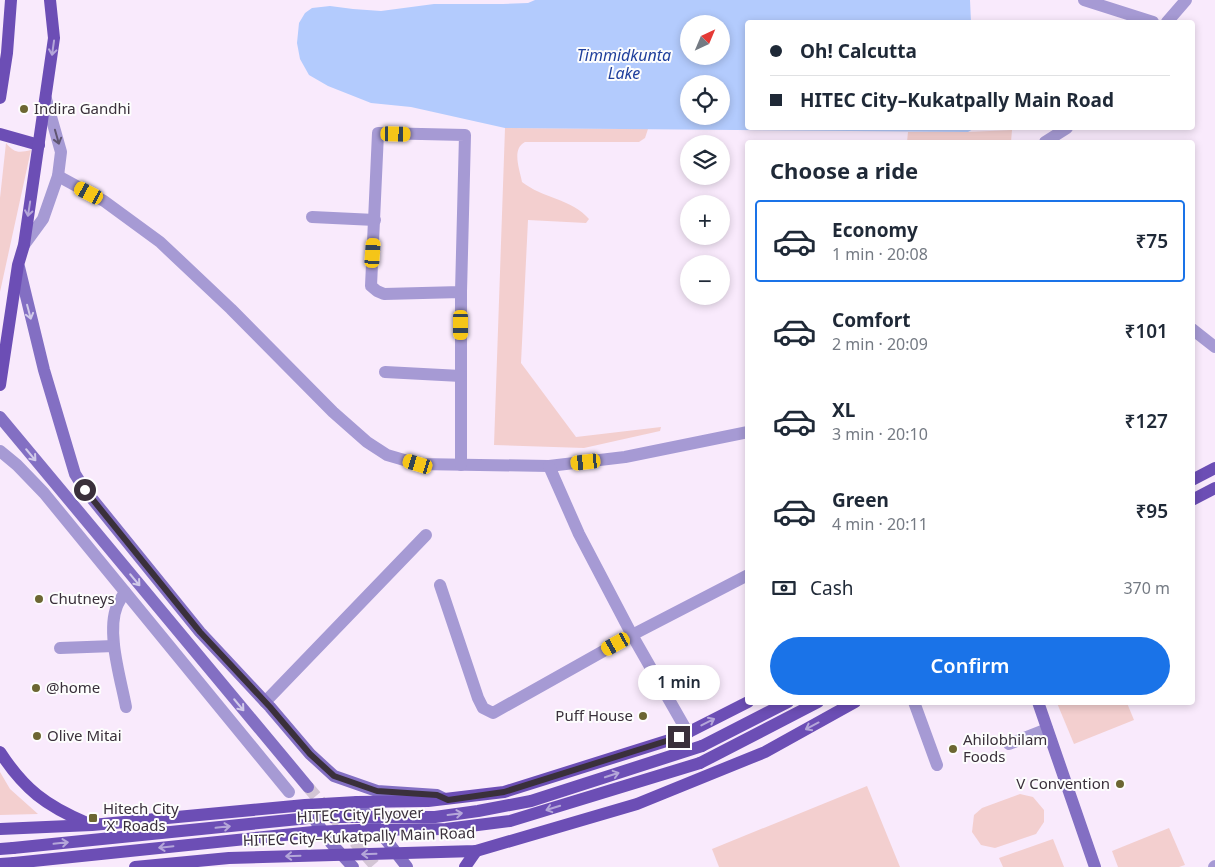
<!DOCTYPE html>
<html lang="en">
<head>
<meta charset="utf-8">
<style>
	:root { --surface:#fff; --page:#f2f2f3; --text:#1f2937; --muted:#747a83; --line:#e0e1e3; --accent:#1a73e8 }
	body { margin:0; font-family:"Noto Sans",sans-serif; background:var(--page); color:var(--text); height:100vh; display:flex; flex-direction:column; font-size:19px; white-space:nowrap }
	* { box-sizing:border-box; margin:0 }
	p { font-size:16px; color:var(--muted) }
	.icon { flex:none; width:28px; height:28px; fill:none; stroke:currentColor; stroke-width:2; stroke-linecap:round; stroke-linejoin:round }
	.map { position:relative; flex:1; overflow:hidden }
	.panel { position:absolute; left:745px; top:140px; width:450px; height:565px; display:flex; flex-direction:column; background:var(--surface); border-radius:5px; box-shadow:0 2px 8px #0003 }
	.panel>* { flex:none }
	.hud { position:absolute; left:745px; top:20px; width:450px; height:110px; border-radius:5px; box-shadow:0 2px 8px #0003; display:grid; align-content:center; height:110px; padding:0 25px; background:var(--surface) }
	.needle { width:32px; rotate:44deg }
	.controls { position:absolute; left:680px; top:15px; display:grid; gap:10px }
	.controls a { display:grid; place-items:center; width:50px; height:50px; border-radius:50%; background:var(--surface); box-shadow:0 2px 8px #0003; font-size:25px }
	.end { position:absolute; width:22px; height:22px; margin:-11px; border:6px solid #3a303b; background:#fff; box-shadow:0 0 0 2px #fff }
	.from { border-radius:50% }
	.bubble { position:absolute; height:35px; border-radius:18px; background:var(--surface); box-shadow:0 2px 8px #0003; font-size:16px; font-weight:600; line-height:35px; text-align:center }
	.car { position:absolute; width:15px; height:30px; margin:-15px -8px; border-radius:6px; box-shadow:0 0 4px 1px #0007; background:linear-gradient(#f5c518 24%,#345 0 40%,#f5c518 0 76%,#345 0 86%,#f5c518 0) }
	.hud b { display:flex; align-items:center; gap:18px; height:48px; font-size:19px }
	.hud b+b { border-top:1px solid var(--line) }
	.hud i { width:12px; height:12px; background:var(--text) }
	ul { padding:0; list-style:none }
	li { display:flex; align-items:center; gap:15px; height:82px; margin:0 10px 8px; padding:0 15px; border:2px solid transparent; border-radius:5px }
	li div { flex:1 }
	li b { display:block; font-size:19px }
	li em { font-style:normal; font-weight:600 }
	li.current { border-color:var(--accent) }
	li>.icon { width:45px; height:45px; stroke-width:1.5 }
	h2 { padding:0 25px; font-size:22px; line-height:60px }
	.pay { display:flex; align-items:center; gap:12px; height:55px; padding:0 25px; font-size:19px }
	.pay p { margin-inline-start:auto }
	.action { display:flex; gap:10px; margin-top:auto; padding:10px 25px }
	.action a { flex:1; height:58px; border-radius:30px; background:var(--accent); color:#fff; font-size:20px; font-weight:600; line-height:58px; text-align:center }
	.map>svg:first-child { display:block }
</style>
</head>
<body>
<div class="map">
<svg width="1215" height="867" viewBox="0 0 1215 867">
	<rect width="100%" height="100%" fill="#f9eafc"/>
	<g fill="#f3cfcf">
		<path d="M505 128 648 129 645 138 639 142H525C511 149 520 170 522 182 542 198 572 199 589 219L586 223 528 220 521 363 576 437 661 427 660 431 584 448 494 445Z"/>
		<path d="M1012 130 1011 142H907L908 132H968Z"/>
		<path d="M6 143C14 153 19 153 31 150L0 292V198Z"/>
		<path d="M1057 703H1127L1134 720 1074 744Z"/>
		<path d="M0 772 10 789 38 814 0 815Z"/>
		<path d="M867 786 900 867H719L712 849Z"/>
		<path d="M1020 794 1033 797 1044 810V822L1036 834 995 848 981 845 972 832 974 815 982 808Z"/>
		<path d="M1169 828 1185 865 1179 867H1118L1112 851Z"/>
		<path d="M1053 839 1064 867H1003L999 858Z"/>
	</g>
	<path fill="#b3cbfd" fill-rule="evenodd" d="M535 0H970L971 22H748V128H975L968 132 505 128 411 107 371 103 328 86 309 75 300 59 297 43 299 23 305 13 312 8 330 6 353 9 381 11 434 4H503L528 3ZM689 24H721V56H689ZM689 84H721V116H689Z"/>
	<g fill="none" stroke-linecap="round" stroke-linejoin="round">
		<path stroke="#d3c5d5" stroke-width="12" stroke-dasharray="12 6" stroke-linecap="butt" d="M308 787 376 867"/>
		<g stroke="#a69ad4" stroke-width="12">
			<path d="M1084 0 1153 22"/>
			<path d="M1167 22 1186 0"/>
			<path d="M1045 142 1067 128"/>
			<path d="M58 176 104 201 160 242 231 309 333 412 367 442 387 455 418 464 549 466 625 457 748 432"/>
			<path d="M312 217 375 220"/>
			<path d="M24 245 43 219 58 176 61 152 46 99"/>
			<path d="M461 292 384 294 377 291 371 286 378 133 465 135 461 292V465"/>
			<path d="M1192 329 1215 347"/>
			<path d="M385 372 461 376"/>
			<path d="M0 451 17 465 44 493 289 792"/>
			<path d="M549 466 579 534 632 635 688 733"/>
			<path d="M440 585 478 698 483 708 493 713 632 635 748 575"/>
			<path d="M125 592C122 597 119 601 117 606 106 632 121 680 126 707"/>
			<path d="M60 648 114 646"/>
			<path d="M265 702 426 535"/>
			<path d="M914 702 937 765"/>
			<path d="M1009 744 1047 729"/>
			<path d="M1214 867 1215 866"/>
		</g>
		<g stroke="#836fc3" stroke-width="12">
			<path d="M19 267 44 370 75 474 85 490 200 632 270 707 310 754 334 776 377 791 437 795 443 798"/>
			<path d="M0 417 308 787"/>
			<path d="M1038 702 1095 867"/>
			<path d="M357 802 407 867"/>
			<path d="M308 810 331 843 353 867"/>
		</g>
		<g stroke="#6c4eb5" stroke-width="12">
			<path d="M0 98 7 53 11 0"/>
			<path d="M0 134 39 145"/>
			<path d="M0 385 18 265 24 245 54 38 50 0"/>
			<path d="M1192 480 1215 468"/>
			<path d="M1192 500 1215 488"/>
			<path d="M702 746 788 702"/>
			<path d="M0 752C24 789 46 806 87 823"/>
			<path d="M700 763 818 702"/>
			<path d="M0 829 92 825 305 805 357 802 428 801 504 792 679 737 748 702"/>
			<path d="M0 849 13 848"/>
			<path d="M0 864 14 863"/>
			<path d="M135 867 229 858 476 851 637 804 765 752 855 702"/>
			<path d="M465 867 476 851"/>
		</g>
		<g stroke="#6c4eb5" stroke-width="12">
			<path d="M13 848 319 817H435L478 811 531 801 702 746"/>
			<path d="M14 863 313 832 359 830 446 829 510 821 700 763"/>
		</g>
	</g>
	<defs><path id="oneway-shaft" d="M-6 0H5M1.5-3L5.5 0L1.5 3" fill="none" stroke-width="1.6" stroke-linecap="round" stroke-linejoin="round" transform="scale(1.25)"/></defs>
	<g stroke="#b4a6d9">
		<use href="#oneway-shaft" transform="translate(53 48) rotate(98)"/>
		<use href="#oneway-shaft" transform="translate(29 209) rotate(99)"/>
		<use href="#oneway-shaft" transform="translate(708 722) rotate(-27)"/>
		<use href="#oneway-shaft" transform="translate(812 726) rotate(152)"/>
		<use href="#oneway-shaft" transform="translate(612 775) rotate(-18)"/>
		<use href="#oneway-shaft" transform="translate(553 808) rotate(163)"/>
		<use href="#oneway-shaft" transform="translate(455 814) rotate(-7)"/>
		<use href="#oneway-shaft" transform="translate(223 827) rotate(-6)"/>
		<use href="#oneway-shaft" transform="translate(61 843) rotate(-6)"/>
		<use href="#oneway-shaft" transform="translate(166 847) rotate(174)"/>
		<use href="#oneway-shaft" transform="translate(369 854) rotate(178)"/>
		<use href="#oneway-shaft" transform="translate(293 856) rotate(178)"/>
	</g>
	<use stroke="#605571" href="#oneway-shaft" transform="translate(57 137) rotate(74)"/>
	<g stroke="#d2cbe9">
		<use href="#oneway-shaft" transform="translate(29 312) rotate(75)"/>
		<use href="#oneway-shaft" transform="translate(31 455) rotate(50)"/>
		<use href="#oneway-shaft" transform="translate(135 580) rotate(50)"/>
		<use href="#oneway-shaft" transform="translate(239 705) rotate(50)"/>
	</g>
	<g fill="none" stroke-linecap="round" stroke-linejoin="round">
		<path stroke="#3a303b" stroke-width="6" d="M85 490 200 632 270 707 310 754 334 776 377 791 437 795 448 800 504 792 679 737"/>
	</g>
	<g fill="#6c6632" stroke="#fdfdfd" stroke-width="2">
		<circle cx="24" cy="109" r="5"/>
		<circle cx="39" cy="599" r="5"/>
		<circle cx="36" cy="688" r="5"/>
		<circle cx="643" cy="716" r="5"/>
		<circle cx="37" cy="736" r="5"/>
		<circle cx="953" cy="749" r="5"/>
		<circle cx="1120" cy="784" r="5"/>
		<rect x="88" y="813" width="10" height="10" rx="2.5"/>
	</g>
	<g text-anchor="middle" stroke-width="4" stroke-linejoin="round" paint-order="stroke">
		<g font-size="15" fill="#3a303b" stroke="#fdfdfd" text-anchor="start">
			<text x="34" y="114">Indira Gandhi</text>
			<text x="49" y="604">Chutneys</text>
			<text x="46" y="693">@home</text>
			<text x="633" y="721" text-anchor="end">Puff House</text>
			<text x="47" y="741">Olive Mitai</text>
			<text x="963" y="745">Ahilobhilam<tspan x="963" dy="17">Foods</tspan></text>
			<text x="1110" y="789" text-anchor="end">V Convention</text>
			<text x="103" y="814">Hitech City<tspan x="103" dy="17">'X' Roads</tspan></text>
		</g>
		<g font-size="15" fill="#3a303b" stroke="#fdfdfd">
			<text transform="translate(360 815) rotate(-2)" y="5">HITEC City Flyover</text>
			<text transform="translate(359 837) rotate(-2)" y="5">HITEC City–Kukatpally Main Road</text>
		</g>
		<g font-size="16" font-style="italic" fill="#1f3f9c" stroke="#fdfdfd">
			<text x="624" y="61">Timmidkunta<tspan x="624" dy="18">Lake</tspan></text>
		</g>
	</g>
</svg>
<div class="controls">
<a><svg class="needle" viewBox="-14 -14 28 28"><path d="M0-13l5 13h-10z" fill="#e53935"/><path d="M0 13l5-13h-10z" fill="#747a83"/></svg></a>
<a><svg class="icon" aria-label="locate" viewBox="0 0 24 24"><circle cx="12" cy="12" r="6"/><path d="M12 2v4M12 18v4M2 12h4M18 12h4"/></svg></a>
<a><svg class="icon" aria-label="layers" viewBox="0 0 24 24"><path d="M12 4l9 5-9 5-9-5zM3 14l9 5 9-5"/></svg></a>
<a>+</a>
<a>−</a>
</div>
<i class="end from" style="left:85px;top:490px"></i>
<i class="end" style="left:679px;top:737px"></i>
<div class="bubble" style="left:638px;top:665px;width:82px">1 min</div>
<i class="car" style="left:396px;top:134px;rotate:91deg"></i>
<i class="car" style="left:89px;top:193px;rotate:298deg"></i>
<i class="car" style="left:373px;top:253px;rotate:4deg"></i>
<i class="car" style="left:461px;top:325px;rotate:180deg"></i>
<i class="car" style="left:586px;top:462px;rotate:264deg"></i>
<i class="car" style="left:418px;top:464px;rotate:287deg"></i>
<i class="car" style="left:616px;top:644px;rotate:241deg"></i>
<div class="hud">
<b><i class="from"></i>Oh! Calcutta</b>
<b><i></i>HITEC City–Kukatpally Main Road</b>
</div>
<section class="panel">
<h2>Choose a ride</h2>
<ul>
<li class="current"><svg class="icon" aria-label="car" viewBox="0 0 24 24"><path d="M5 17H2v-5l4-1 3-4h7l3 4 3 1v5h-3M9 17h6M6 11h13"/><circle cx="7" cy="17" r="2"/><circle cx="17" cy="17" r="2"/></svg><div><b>Economy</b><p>1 min · 20:08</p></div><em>₹75</em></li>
<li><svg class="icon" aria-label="car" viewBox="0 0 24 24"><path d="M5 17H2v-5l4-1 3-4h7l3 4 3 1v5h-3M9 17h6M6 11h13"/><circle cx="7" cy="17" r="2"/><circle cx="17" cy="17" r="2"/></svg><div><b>Comfort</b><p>2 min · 20:09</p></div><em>₹101</em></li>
<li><svg class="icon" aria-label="car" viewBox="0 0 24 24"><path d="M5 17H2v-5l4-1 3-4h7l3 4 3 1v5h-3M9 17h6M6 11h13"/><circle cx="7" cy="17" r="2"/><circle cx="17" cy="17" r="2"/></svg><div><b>XL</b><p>3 min · 20:10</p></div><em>₹127</em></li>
<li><svg class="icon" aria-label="car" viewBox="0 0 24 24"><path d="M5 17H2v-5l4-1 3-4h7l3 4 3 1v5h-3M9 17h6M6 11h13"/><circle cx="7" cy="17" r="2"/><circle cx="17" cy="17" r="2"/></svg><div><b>Green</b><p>4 min · 20:11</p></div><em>₹95</em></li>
</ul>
<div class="pay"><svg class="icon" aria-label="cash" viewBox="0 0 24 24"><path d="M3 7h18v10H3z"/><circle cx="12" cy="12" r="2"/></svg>Cash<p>370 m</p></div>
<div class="action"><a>Confirm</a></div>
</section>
</div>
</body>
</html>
